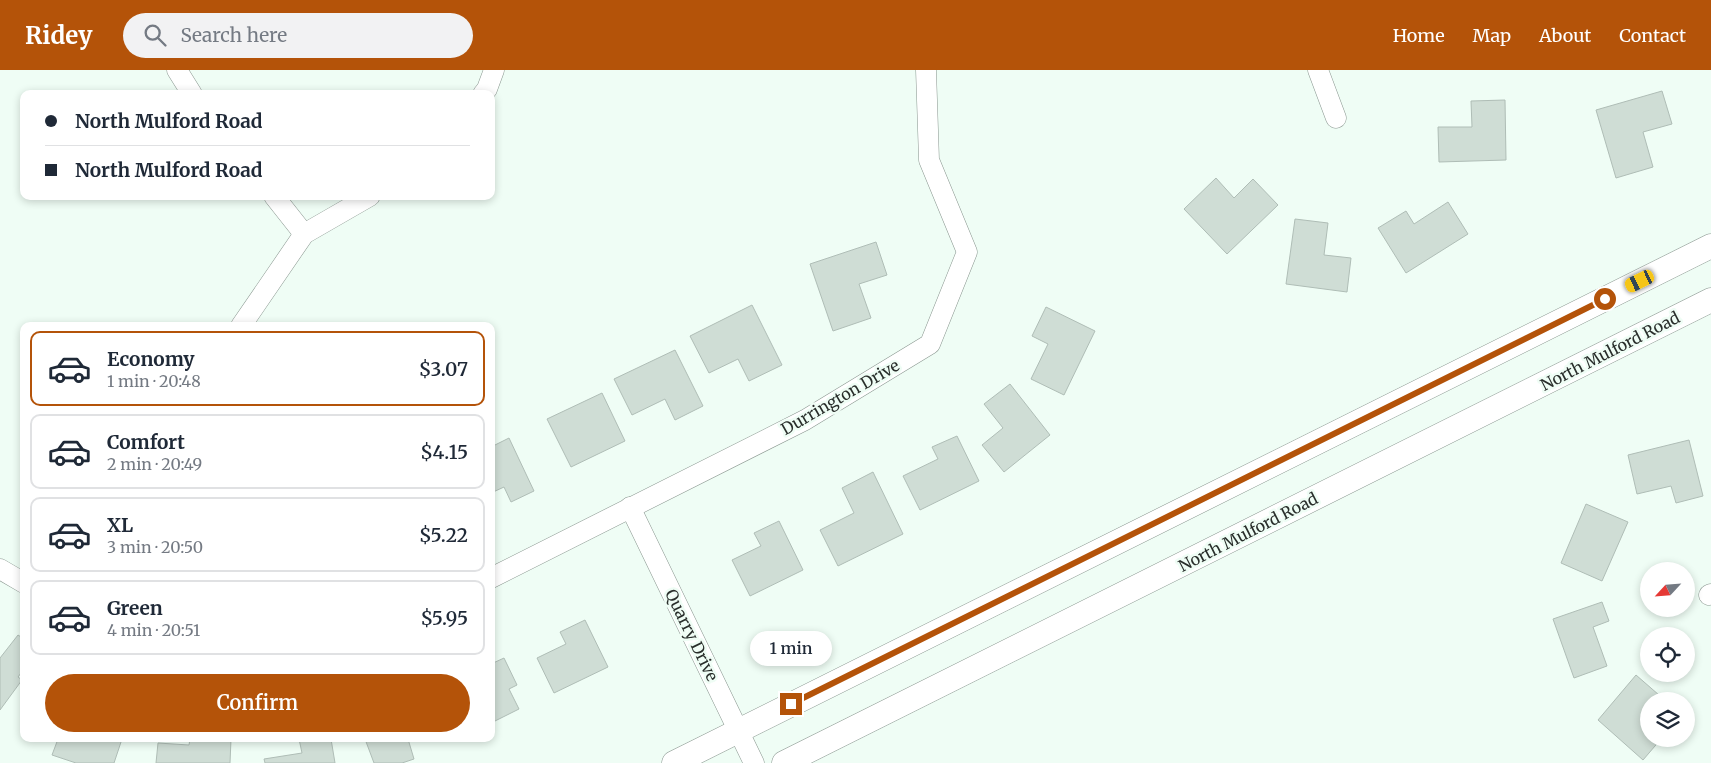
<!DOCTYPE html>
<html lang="en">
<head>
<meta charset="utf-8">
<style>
	:root { --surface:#fff; --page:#f2f2f3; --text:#1f2937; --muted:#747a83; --line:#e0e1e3; --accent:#b45309 }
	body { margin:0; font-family:Merriweather,serif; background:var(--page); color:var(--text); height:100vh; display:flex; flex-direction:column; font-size:19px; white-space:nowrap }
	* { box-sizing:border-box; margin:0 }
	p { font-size:16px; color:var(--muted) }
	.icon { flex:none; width:28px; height:28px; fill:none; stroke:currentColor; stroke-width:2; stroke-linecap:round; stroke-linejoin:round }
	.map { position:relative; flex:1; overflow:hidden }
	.side { position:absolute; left:20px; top:252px; width:475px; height:420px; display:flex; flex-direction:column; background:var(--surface); border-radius:10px; box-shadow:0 2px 8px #0003 }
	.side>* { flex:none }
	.banner { position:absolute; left:20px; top:20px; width:475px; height:110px; border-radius:10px; box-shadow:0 2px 8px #0003; display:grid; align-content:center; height:110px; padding:0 25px; background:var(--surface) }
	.needle { width:32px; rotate:244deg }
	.controls { position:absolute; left:1640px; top:492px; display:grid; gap:10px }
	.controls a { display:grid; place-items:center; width:55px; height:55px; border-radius:50%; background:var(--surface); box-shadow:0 2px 8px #0003; font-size:25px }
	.end { position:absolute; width:22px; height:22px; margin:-11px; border:6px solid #b45309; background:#fff; box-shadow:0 0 0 2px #fff }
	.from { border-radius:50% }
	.bubble { position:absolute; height:35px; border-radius:18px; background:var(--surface); box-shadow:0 2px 8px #0003; font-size:16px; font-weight:600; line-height:35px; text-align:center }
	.car { position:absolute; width:15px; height:30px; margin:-15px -8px; border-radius:6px; box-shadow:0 0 4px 1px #0007; background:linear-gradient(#f5c518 24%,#345 0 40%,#f5c518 0 76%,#345 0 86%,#f5c518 0) }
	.banner b { display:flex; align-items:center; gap:18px; height:48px; font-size:19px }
	.banner b+b { border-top:1px solid var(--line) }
	.banner i { width:12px; height:12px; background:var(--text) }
	ul { padding:9px 0 0; list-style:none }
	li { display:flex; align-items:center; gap:15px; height:75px; margin:0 10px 8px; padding:0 15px; border:2px solid var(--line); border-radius:10px }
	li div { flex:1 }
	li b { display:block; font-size:19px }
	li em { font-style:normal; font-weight:600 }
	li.selected { border-color:var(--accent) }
	li>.icon { width:45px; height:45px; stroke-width:1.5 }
	.button { display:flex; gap:10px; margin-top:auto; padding:10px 25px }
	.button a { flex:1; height:58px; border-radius:30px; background:var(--accent); color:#fff; font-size:20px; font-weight:600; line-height:58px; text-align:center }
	header { display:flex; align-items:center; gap:30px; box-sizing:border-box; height:70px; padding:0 25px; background:var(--accent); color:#fff }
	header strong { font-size:24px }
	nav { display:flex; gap:28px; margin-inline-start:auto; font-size:18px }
	.search { width:350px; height:45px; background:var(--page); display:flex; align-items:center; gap:12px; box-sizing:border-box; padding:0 18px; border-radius:28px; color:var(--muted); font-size:19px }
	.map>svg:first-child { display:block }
</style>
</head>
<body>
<header>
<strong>Ridey</strong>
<div class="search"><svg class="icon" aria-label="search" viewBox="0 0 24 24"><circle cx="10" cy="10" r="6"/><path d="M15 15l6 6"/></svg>Search here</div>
<nav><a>Home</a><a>Map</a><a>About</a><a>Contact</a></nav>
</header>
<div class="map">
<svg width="1711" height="693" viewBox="0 0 1711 693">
	<rect width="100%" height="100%" fill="#effdf5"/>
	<g fill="#cfddd5" stroke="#afbdb6">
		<path d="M1662 21 1672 54 1643 62 1653 97 1616 108 1596 40Z"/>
		<path d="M1505 30 1506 90 1439 92 1438 57H1472L1471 31Z"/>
		<path d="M1216 108 1234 128 1253 109 1278 135 1227 184 1184 139Z"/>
		<path d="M1448 132 1468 164 1406 203 1378 158 1406 141 1414 154Z"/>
		<path d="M1295 149 1328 153 1324 185 1351 188 1347 222 1286 214Z"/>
		<path d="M876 172 887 205 859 214 871 248 833 261 810 194Z"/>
		<path d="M752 235 782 295 749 311 738 289 709 303 690 266Z"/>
		<path d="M1046 237 1095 261 1064 325 1031 309 1048 274 1032 266Z"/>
		<path d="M675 280 703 336 675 350 665 329 632 345 614 309Z"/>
		<path d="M1010 314 1050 365 1004 402 982 375 1003 358 984 334Z"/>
		<path d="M602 323 625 371 571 397 547 349Z"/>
		<path d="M957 366 979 411 920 440 903 406 938 389 932 377Z"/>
		<path d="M509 368 534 421 511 432 504 417 491 423V377Z"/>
		<path d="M1689 370 1703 426 1676 433 1671 416 1637 424 1628 385Z"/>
		<path d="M873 402 903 464 838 496 820 460 854 443 842 418Z"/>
		<path d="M1586 434 1628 452 1602 511 1561 493Z"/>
		<path d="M779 451 803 500 750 526 732 490 761 476 754 463Z"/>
		<path d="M1602 532 1609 551 1593 557 1607 596 1574 608 1553 549Z"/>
		<path d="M585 550 608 597 554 623 537 588 566 574 560 562Z"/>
		<path d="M18 565 24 569V599L18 607 22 610 0 640V588Z"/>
		<path d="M504 588 517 615 509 619 519 639 491 653V594Z"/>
		<path d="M1636 605 1659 625 1653 631H1649V636L1644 642 1649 646V669H1661L1643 690 1598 650Z"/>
		<path d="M58 669H122L114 693H76L52 685Z"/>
		<path d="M190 669H231L230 693H156L158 673 189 675Z"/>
		<path d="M299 669H331L335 693H265L264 689 302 683Z"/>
		<path d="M365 669H408L414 689 402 693H374Z"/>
	</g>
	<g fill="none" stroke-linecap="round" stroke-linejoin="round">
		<defs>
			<g id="minor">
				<path d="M177 0 192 24"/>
				<path d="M1318 0 1336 48"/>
				<path d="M483 24 487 19 494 0"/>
				<path d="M274 126 304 164"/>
				<path d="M241 256 304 164 370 126"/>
				<path d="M630 437 754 693"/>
				<path d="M0 499 24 513"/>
				<path d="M491 508 805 350 930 274 967 182 929 90 926 0"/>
				<path d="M1709 525 1711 524"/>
			</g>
			<g id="tertiary">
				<path d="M674 693 1711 176"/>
				<path d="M784 693 1711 230"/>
			</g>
		</defs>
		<use href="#minor" stroke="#89968f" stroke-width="21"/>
		<use href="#tertiary" stroke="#89968f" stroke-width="25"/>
		<use href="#minor" stroke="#fff" stroke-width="20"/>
		<use href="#tertiary" stroke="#fff" stroke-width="24"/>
	</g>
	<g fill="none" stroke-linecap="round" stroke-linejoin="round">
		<path stroke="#b45309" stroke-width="6" d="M791 634 1605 229"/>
	</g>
	<g text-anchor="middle" stroke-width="5" stroke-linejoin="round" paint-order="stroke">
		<g font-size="16" fill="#292e2b" stroke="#effdf5">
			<text transform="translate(1610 281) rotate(-27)" y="6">North Mulford Road</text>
			<text transform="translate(840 327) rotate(-30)" y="6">Durrington Drive</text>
			<text transform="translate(1248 462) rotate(-27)" y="6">North Mulford Road</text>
			<text transform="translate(692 565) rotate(64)" y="6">Quarry Drive</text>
		</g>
	</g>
</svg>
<div class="controls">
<a><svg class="needle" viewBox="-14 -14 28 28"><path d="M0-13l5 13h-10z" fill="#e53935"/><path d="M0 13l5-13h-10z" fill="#747a83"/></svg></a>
<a><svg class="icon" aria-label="locate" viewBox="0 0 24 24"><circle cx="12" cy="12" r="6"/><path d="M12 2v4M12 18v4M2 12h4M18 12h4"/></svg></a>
<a><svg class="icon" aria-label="layers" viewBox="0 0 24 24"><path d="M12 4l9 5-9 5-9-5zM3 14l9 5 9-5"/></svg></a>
</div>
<i class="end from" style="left:1605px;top:229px"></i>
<i class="end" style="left:791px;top:634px"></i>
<div class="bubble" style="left:750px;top:561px;width:82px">1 min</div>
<i class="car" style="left:1640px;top:211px;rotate:244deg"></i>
<div class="banner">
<b><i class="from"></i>North Mulford Road</b>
<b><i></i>North Mulford Road</b>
</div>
<section class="side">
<ul>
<li class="selected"><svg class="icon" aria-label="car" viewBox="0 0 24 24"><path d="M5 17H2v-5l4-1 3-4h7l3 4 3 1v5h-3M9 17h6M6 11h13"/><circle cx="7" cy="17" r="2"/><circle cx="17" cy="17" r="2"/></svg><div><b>Economy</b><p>1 min · 20:48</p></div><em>$3.07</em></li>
<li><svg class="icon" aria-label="car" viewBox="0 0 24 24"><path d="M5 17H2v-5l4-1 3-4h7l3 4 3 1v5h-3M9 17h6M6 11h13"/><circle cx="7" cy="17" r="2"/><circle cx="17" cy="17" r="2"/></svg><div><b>Comfort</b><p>2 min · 20:49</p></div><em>$4.15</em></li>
<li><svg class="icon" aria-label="car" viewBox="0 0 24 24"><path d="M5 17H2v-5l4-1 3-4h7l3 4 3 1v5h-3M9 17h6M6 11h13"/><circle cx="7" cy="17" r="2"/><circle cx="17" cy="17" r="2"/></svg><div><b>XL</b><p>3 min · 20:50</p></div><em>$5.22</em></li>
<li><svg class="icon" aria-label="car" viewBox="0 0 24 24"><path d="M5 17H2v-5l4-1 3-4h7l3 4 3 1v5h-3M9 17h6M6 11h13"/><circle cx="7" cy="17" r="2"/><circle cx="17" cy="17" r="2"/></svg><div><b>Green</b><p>4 min · 20:51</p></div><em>$5.95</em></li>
</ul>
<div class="button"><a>Confirm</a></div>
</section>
</div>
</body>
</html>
